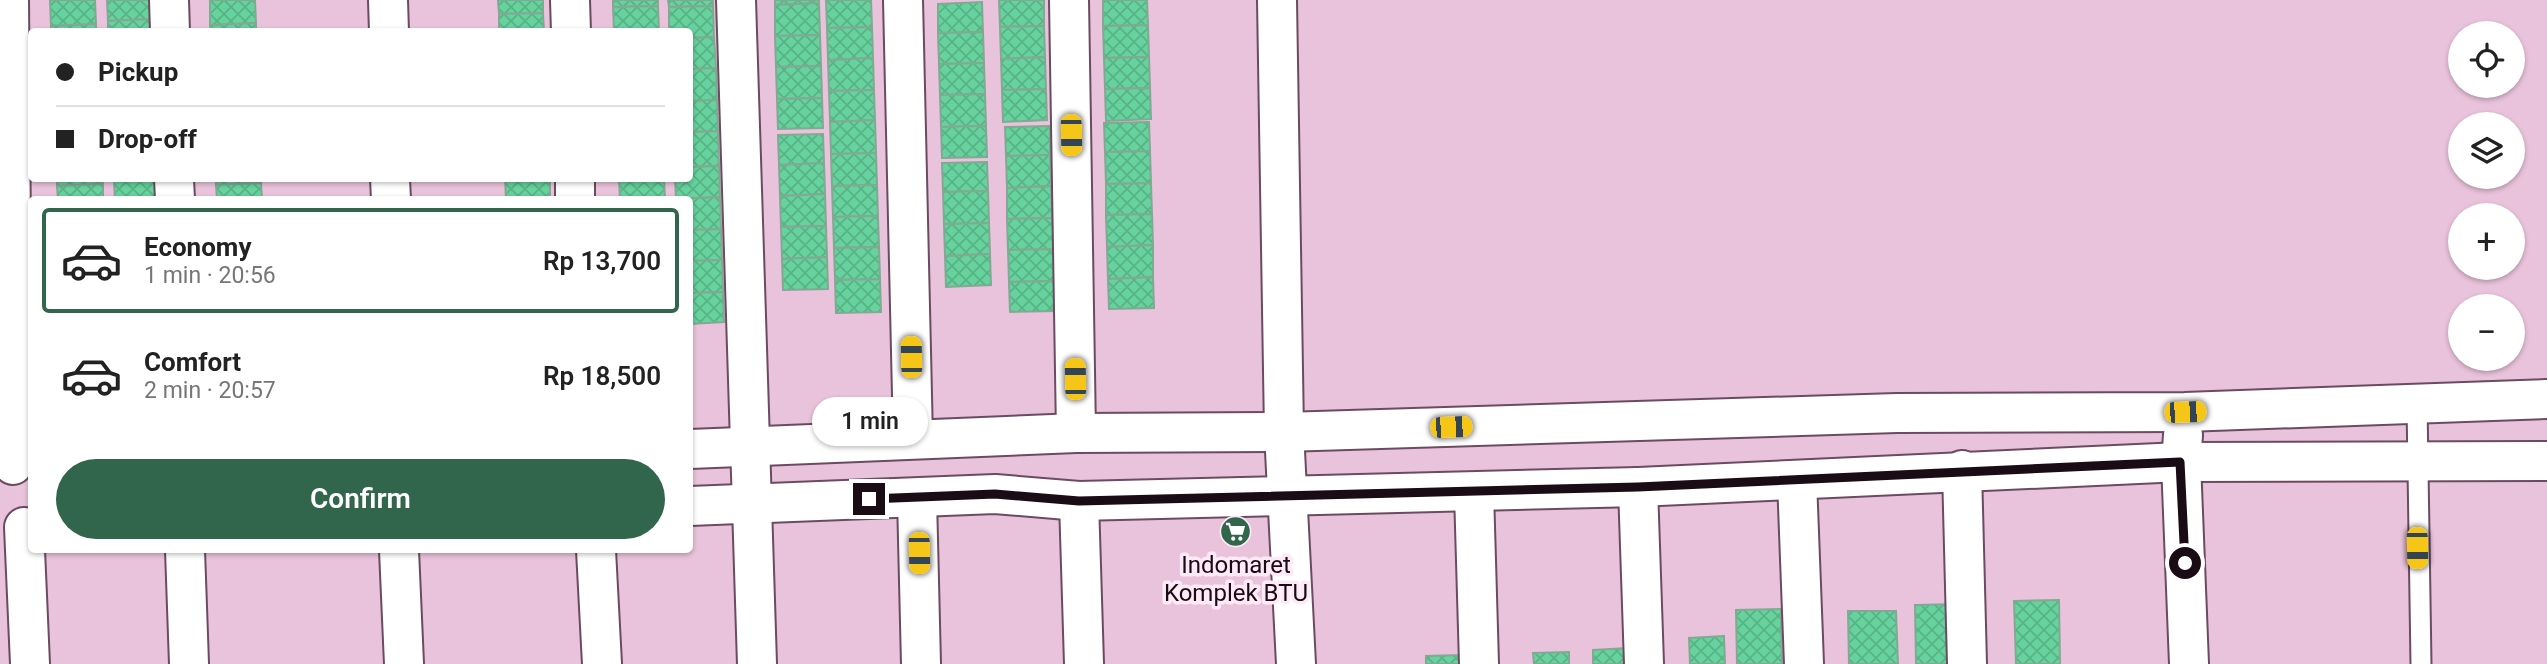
<!DOCTYPE html>
<html lang="en">
<head>
<meta charset="utf-8">
<style>
	:root { --surface:#fff; --page:#f2f2f2; --text:#222; --muted:#767676; --line:#e0e0e0; --accent:#31664c }
	body { margin:0; font-family:Roboto,sans-serif; background:var(--page); color:var(--text); height:100vh; display:flex; flex-direction:column; font-size:26px; white-space:nowrap }
	* { box-sizing:border-box; margin:0 }
	p { font-size:23px; color:var(--muted) }
	.icon { flex:none; width:38px; height:38px; fill:none; stroke:currentColor; stroke-width:2; stroke-linecap:round; stroke-linejoin:round }
	.map { position:relative; flex:1; overflow:hidden }
	.panel { position:absolute; left:28px; top:196px; width:665px; height:357px; display:flex; flex-direction:column; background:var(--surface); border-radius:7px; box-shadow:0 2px 5px #0004 }
	.panel>* { flex:none }
	.top-card { position:absolute; left:28px; top:28px; width:665px; height:154px; border-radius:7px; box-shadow:0 2px 5px #0004; display:grid; align-content:center; height:154px; padding:0 28px; background:var(--surface) }
	.controls { position:absolute; left:2448px; top:21px; display:grid; gap:14px }
	.controls a { display:grid; place-items:center; width:77px; height:77px; border-radius:50%; background:var(--surface); box-shadow:0 2px 5px #0004; font-size:35px }
	.end { position:absolute; width:32px; height:32px; margin:-16px; border:9px solid #190c15; background:#fff; box-shadow:0 0 0 4px #fff }
	.from { border-radius:50% }
	.bubble { position:absolute; height:49px; border-radius:24px; background:var(--surface); box-shadow:0 2px 5px #0004; font-size:23px; font-weight:600; line-height:49px; text-align:center }
	.car { position:absolute; width:21px; height:42px; margin:-21px -10px; border-radius:9px; box-shadow:0 0 5px 2px #0007; background:linear-gradient(#f5c518 24%,#345 0 40%,#f5c518 0 76%,#345 0 86%,#f5c518 0) }
	.top-card b { display:flex; align-items:center; gap:24px; height:66px; font-size:26px }
	.top-card b+b { border-top:2px solid var(--line) }
	.top-card i { width:18px; height:18px; background:var(--text) }
	ul { padding:12px 0 0; list-style:none }
	li { display:flex; align-items:center; gap:21px; height:105px; margin:0 14px 10px; padding:0 14px; border:4px solid transparent; border-radius:7px }
	li div { flex:1 }
	li b { display:block; font-size:26px }
	li em { font-style:normal; font-weight:600 }
	li.active { border-color:var(--accent) }
	li>.icon { width:63px; height:63px; stroke-width:1.5 }
	.button { display:flex; gap:14px; margin-top:auto; padding:14px 28px }
	.button a { flex:1; height:80px; border-radius:42px; background:var(--accent); color:#fff; font-size:28px; font-weight:600; line-height:80px; text-align:center }
	.map>svg:first-child { display:block }
</style>
</head>
<body>
<div class="map">
<svg width="2547" height="664" viewBox="0 0 2547 664">
	<defs>
		<pattern id="building-cross-hatch" width="8" height="8" patternUnits="userSpaceOnUse" patternTransform="scale(1.75)"><rect width="8" height="8" fill="#66d29d"/><path d="M0 0l8 8M0 8l8-8" fill="none" stroke="#58b386"/></pattern>
	</defs>
	<rect width="100%" height="100%" fill="#e9c3db"/>
	<g fill="url(#building-cross-hatch)" stroke="#82a993" stroke-width="2">
		<path d="M50 0H95L96 24 51 26Z"/>
		<path d="M107 0H152V19L108 21Z"/>
		<path d="M210 0H255L256 23 210 25Z"/>
		<path d="M498 0H543V13L499 14Z"/>
		<path d="M613 0H658V6L613 7Z"/>
		<path d="M668 0H713V6L669 7Z"/>
		<path d="M775 0H819V3L775 5Z"/>
		<path d="M826 0H871L872 27 827 28Z"/>
		<path d="M999 0H1044V26L1000 27Z"/>
		<path d="M1103 0H1147L1148 25 1103 26Z"/>
		<path d="M982 2 983 32 938 33V4Z"/>
		<path d="M819 3 820 35 775 36V5Z"/>
		<path d="M658 6 659 32H614L613 7Z"/>
		<path d="M713 6 714 37 690 38V32H669V7Z"/>
		<path d="M543 13 544 32H499V14Z"/>
		<path d="M152 19 153 32H108V21Z"/>
		<path d="M256 23V32H211L210 25Z"/>
		<path d="M96 24V32H51V26Z"/>
		<path d="M1148 25 1149 57 1104 58 1103 26Z"/>
		<path d="M1044 26 1045 57 1001 59 1000 27Z"/>
		<path d="M872 27 873 58 828 60 827 28Z"/>
		<path d="M983 32 984 63 939 64 938 33Z"/>
		<path d="M820 35 821 66 776 67 775 36Z"/>
		<path d="M714 37 716 68 690 69V38Z"/>
		<path d="M1045 57 1046 89 1002 90 1001 59Z"/>
		<path d="M1149 57 1150 88 1105 89 1104 58Z"/>
		<path d="M873 58 874 90 829 91 828 60Z"/>
		<path d="M984 63 985 94 940 95 939 64Z"/>
		<path d="M821 66 822 98 777 99 776 67Z"/>
		<path d="M716 68 717 100 690 101V69Z"/>
		<path d="M1150 88 1151 119 1106 121 1105 89Z"/>
		<path d="M1046 89 1047 120 1003 122 1002 90Z"/>
		<path d="M874 90 875 120 830 122 829 91Z"/>
		<path d="M985 94 986 126 941 127 940 95Z"/>
		<path d="M822 98 823 128 778 129 777 99Z"/>
		<path d="M717 100 718 131 690 132V101Z"/>
		<path d="M875 120 876 153 831 154 830 122Z"/>
		<path d="M1149 122 1150 151 1105 152 1104 123Z"/>
		<path d="M986 126 987 157 942 158 941 127Z"/>
		<path d="M1050 126V155L1006 156 1005 127Z"/>
		<path d="M718 131 719 166 690 167V132Z"/>
		<path d="M823 134 824 163 779 165 778 135Z"/>
		<path d="M1150 151 1151 183 1106 184 1105 152Z"/>
		<path d="M876 153 877 185 832 186 831 154Z"/>
		<path d="M1050 155 1051 186 1007 188 1006 156Z"/>
		<path d="M987 162 988 191 943 192 942 163Z"/>
		<path d="M824 163 825 194 780 196 779 165Z"/>
		<path d="M719 166 720 197 676 199 675 178H690V167Z"/>
		<path d="M57 178H102L103 184 57 186Z"/>
		<path d="M216 178H261V183L216 185Z"/>
		<path d="M505 178H550V200H506Z"/>
		<path d="M619 178H664L665 198 620 200Z"/>
		<path d="M159 180 160 200H115L114 181Z"/>
		<path d="M261 183 262 200H217L216 185Z"/>
		<path d="M1151 183 1152 214 1106 215V184Z"/>
		<path d="M103 184V200H58L57 186Z"/>
		<path d="M877 185 878 216 833 217 832 186Z"/>
		<path d="M1051 186 1052 218 1007 219V188Z"/>
		<path d="M988 191 989 223 944 224 943 192Z"/>
		<path d="M825 194 826 226 781 227 780 196Z"/>
		<path d="M720 197 721 229 690 230V200L676 199Z"/>
		<path d="M1152 214 1153 245 1107 247 1106 215Z"/>
		<path d="M878 216 879 247 834 248 833 217Z"/>
		<path d="M1052 218 1054 249 1008 250 1007 219Z"/>
		<path d="M989 223 990 254 945 256 944 224Z"/>
		<path d="M826 226 827 257 782 259 781 227Z"/>
		<path d="M721 229 722 260 690 261V230Z"/>
		<path d="M1153 245V277L1108 279 1107 247Z"/>
		<path d="M879 247 880 279 835 280 834 248Z"/>
		<path d="M1054 249V281L1009 282 1008 250Z"/>
		<path d="M990 254 991 285 946 287 945 256Z"/>
		<path d="M827 257 828 289 783 290 782 259Z"/>
		<path d="M722 260 723 292 690 293V261Z"/>
		<path d="M1153 277 1154 308 1109 309 1108 279Z"/>
		<path d="M880 279 881 312 836 313 835 280Z"/>
		<path d="M1054 281 1055 311 1010 312 1009 282Z"/>
		<path d="M723 292 724 322 690 324V293Z"/>
		<path d="M2059 600 2060 664H2016L2014 601Z"/>
		<path d="M1961 604 1962 664H1916L1915 605Z"/>
		<path d="M1781 609 1782 664H1737L1736 610Z"/>
		<path d="M1848 611H1896L1898 664H1849Z"/>
		<path d="M1724 636 1725 664H1690L1689 638Z"/>
		<path d="M1628 648V664H1593V650Z"/>
		<path d="M1569 652V664H1534L1533 653Z"/>
		<path d="M1461 655 1462 664H1426V656Z"/>
	</g>
	<g fill="none" stroke-linecap="round" stroke-linejoin="round">
		<defs>
			<path id="service" d="M2417 404 2421 664"/>
			<g id="minor">
				<path d="M9 0 13 465"/>
				<path d="M169 0 170 32"/>
				<path d="M388 0 389 32"/>
				<path d="M570 0 571 32"/>
				<path d="M736 0 757 664"/>
				<path d="M903 0 913 439"/>
				<path d="M1069 0 1076 433"/>
				<path d="M1277 0 1284 432 1296 664"/>
				<path d="M174 178 175 200"/>
				<path d="M390 178 391 200"/>
				<path d="M575 178V200"/>
				<path d="M2183 435 2181 462 2189 664"/>
				<path d="M690 449 1076 433 1284 432 1897 413 2185 412 2547 399"/>
				<path d="M1962 470 1967 664"/>
				<path d="M1797 480 1804 664"/>
				<path d="M1638 487 1644 664"/>
				<path d="M1474 492 1479 664"/>
				<path d="M917 498 921 664"/>
				<path d="M1079 501 1084 664"/>
				<path d="M690 506 995 494 1079 501 1638 487 2181 462 2547 461"/>
				<path d="M24 527 30 664"/>
				<path d="M185 550 189 664"/>
				<path d="M399 550 404 664"/>
				<path d="M596 550 602 664"/>
			</g>
		</defs>
		<use href="#service" stroke="#6b4b60" stroke-width="23"/>
		<use href="#minor" stroke="#6b4b60" stroke-width="42"/>
		<use href="#service" stroke="#fff" stroke-width="19"/>
		<use href="#minor" stroke="#fff" stroke-width="38"/>
	</g>
	<g fill="none" stroke-linecap="round" stroke-linejoin="round">
		<path stroke="#190c15" stroke-width="9" d="M869 499 995 494 1079 501 1638 487 2180 462 2185 563"/>
	</g>
	<defs>
		<symbol id="supermarket-disc" viewBox="-11 -11 22 22"><circle r="9.5" fill="#31664c" stroke="#feeaf6"/><path d="M-6-5.5h2.5l.6 2H6L4.5 2H-2.5L-4.4-4H-6ZM-1.5 3.2a1.3 1.3 0 1 0 .1 0ZM3 3.2a1.3 1.3 0 1 0 .1 0Z" fill="#fff"/></symbol>
	</defs>
	<g fill-rule="evenodd">
		<use href="#supermarket-disc" x="1218" y="514" width="35" height="35"/>
	</g>
	<g text-anchor="middle" stroke-width="7" stroke-linejoin="round" paint-order="stroke">
		<g font-size="24" fill="#190c15" stroke="#feeaf6">
			<text x="1236" y="573">Indomaret<tspan x="1236" dy="28">Komplek BTU</tspan></text>
		</g>
	</g>
</svg>
<div class="controls">
<a><svg class="icon" aria-label="locate" viewBox="0 0 24 24"><circle cx="12" cy="12" r="6"/><path d="M12 2v4M12 18v4M2 12h4M18 12h4"/></svg></a>
<a><svg class="icon" aria-label="layers" viewBox="0 0 24 24"><path d="M12 4l9 5-9 5-9-5zM3 14l9 5 9-5"/></svg></a>
<a>+</a>
<a>−</a>
</div>
<i class="end from" style="left:2185px;top:563px"></i>
<i class="end" style="left:869px;top:499px"></i>
<div class="bubble" style="left:812px;top:397px;width:116px">1 min</div>
<i class="car" style="left:1071px;top:135px;rotate:179deg"></i>
<i class="car" style="left:911px;top:357px;rotate:359deg"></i>
<i class="car" style="left:1075px;top:379px;rotate:359deg"></i>
<i class="car" style="left:2185px;top:412px;rotate:88deg"></i>
<i class="car" style="left:1451px;top:427px;rotate:88deg"></i>
<i class="car" style="left:2417px;top:548px;rotate:179deg"></i>
<i class="car" style="left:919px;top:553px;rotate:179deg"></i>
<div class="top-card">
<b><i class="from"></i>Pickup</b>
<b><i></i>Drop-off</b>
</div>
<section class="panel">
<ul>
<li class="active"><svg class="icon" aria-label="car" viewBox="0 0 24 24"><path d="M5 17H2v-5l4-1 3-4h7l3 4 3 1v5h-3M9 17h6M6 11h13"/><circle cx="7" cy="17" r="2"/><circle cx="17" cy="17" r="2"/></svg><div><b>Economy</b><p>1 min · 20:56</p></div><em>Rp 13,700</em></li>
<li><svg class="icon" aria-label="car" viewBox="0 0 24 24"><path d="M5 17H2v-5l4-1 3-4h7l3 4 3 1v5h-3M9 17h6M6 11h13"/><circle cx="7" cy="17" r="2"/><circle cx="17" cy="17" r="2"/></svg><div><b>Comfort</b><p>2 min · 20:57</p></div><em>Rp 18,500</em></li>
</ul>
<div class="button"><a>Confirm</a></div>
</section>
</div>
</body>
</html>
